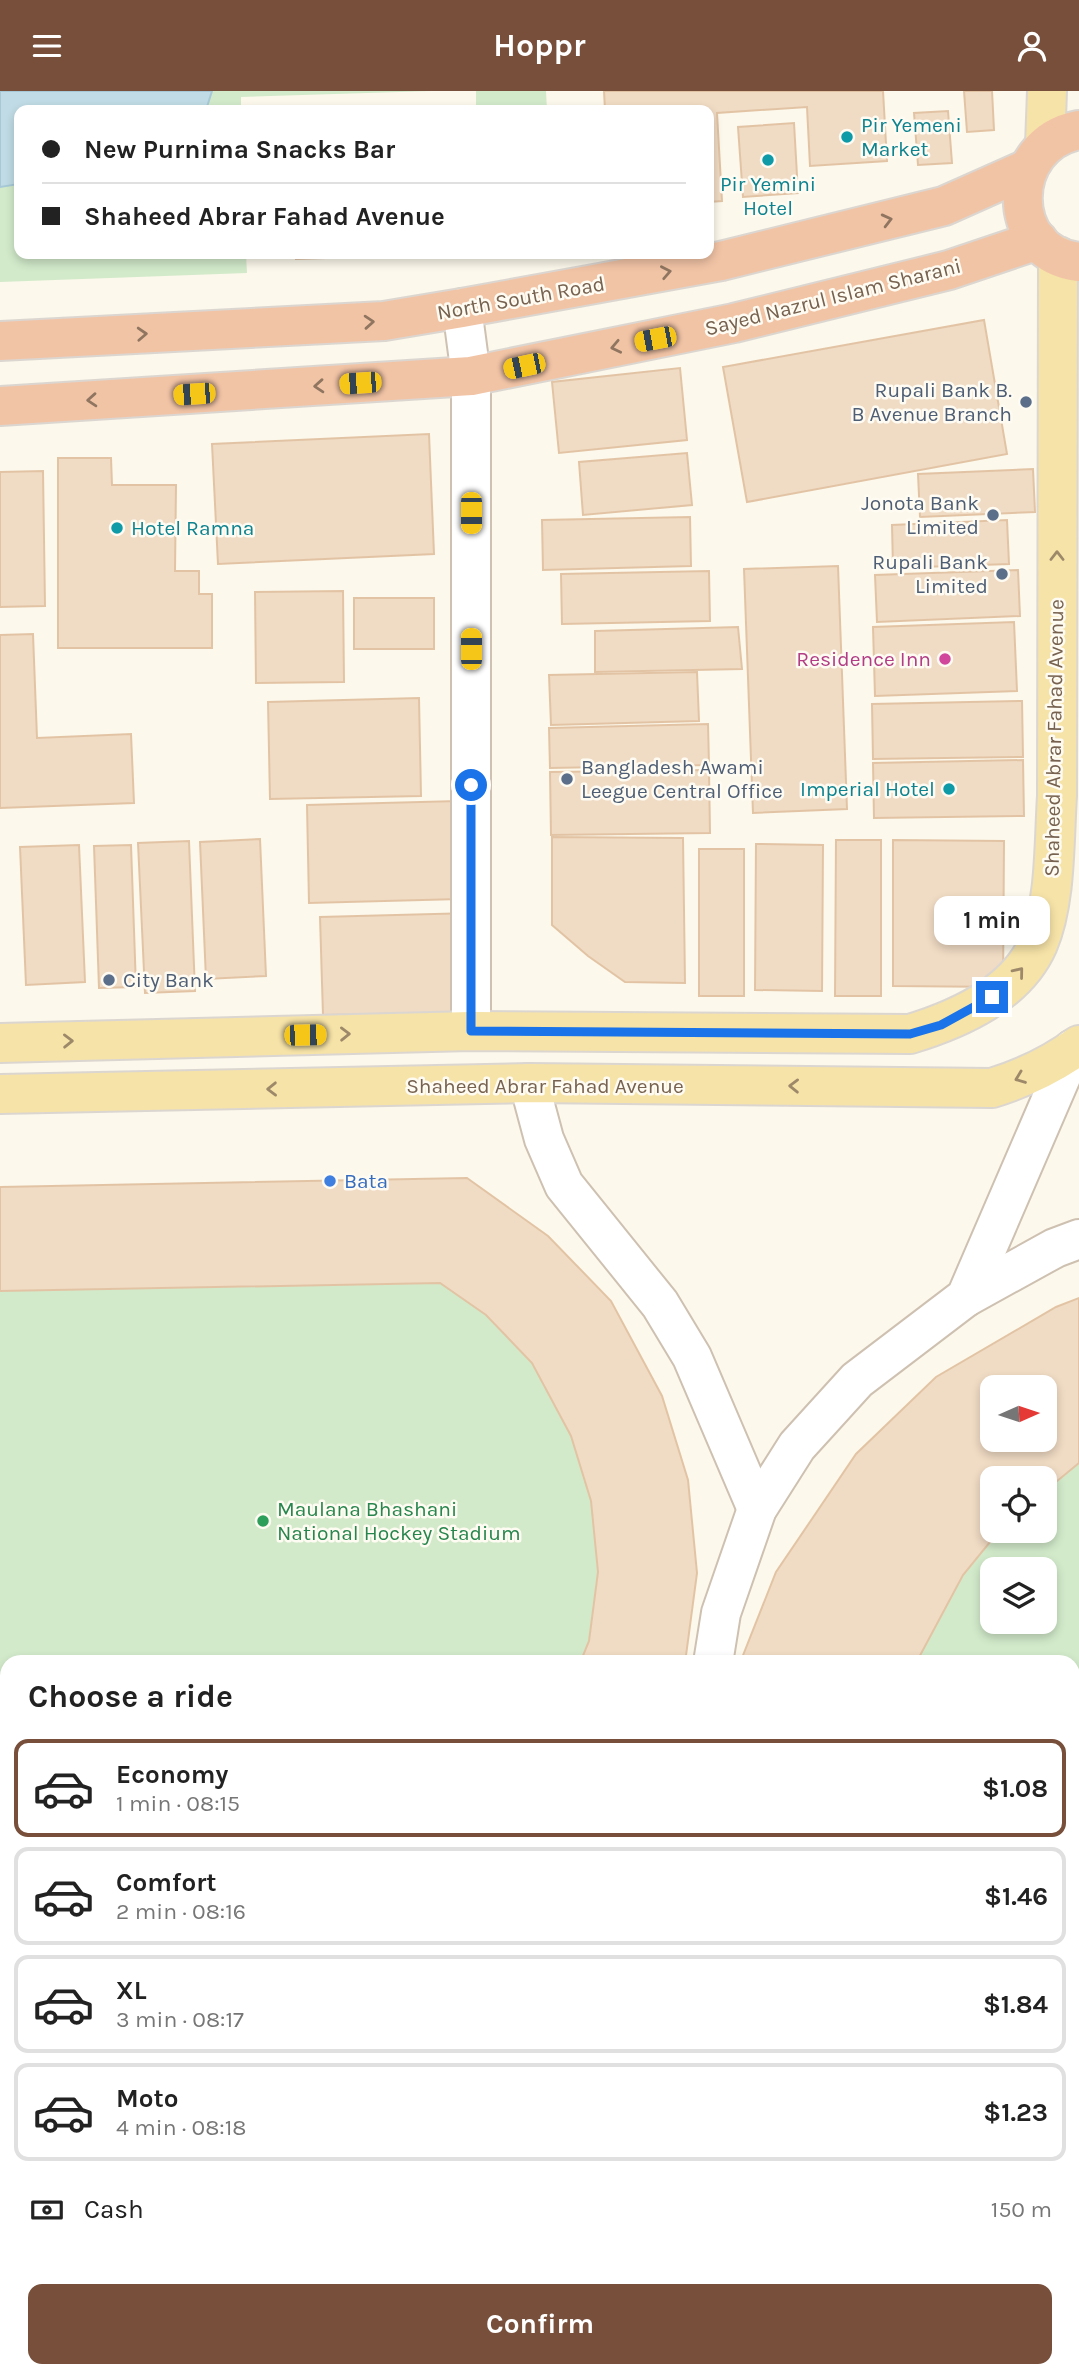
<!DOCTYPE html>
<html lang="en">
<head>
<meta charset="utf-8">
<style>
	:root { --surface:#fff; --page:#f2f2f2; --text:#222; --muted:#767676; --line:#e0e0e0; --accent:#774f3a }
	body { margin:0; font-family:Karla,sans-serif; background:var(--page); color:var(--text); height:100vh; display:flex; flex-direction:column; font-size:26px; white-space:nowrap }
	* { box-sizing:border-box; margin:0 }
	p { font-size:23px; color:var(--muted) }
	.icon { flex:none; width:38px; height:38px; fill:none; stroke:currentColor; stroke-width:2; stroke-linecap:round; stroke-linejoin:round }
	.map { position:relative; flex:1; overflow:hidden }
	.sheet { position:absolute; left:0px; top:1564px; width:1080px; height:723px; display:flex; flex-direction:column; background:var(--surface); border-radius:21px 21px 0 0; box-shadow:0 4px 10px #0003 }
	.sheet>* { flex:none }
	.hud { position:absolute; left:14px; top:14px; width:700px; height:154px; border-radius:14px; box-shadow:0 4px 10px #0003; display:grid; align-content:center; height:154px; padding:0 28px; background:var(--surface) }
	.needle { width:46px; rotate:87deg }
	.buttons { position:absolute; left:980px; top:1284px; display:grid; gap:14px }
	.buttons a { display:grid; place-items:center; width:77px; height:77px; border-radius:14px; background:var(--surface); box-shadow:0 4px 10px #0003; font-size:35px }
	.end { position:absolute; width:32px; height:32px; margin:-16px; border:9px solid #1a73e8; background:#fff; box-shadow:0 0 0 4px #fff }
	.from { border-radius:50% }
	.bubble { position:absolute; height:49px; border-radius:14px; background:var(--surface); box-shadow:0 4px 10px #0003; font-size:23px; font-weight:700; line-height:49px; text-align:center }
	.car { position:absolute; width:21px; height:42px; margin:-21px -10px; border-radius:9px; box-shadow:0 0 5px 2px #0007; background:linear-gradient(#f5c518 24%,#345 0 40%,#f5c518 0 76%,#345 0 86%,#f5c518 0) }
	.hud b { display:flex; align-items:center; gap:24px; height:66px; font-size:26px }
	.hud b+b { border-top:2px solid var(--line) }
	.hud i { width:18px; height:18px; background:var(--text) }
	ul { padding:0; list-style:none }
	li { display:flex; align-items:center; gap:21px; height:98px; margin:0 14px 10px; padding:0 14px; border:4px solid var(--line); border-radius:14px }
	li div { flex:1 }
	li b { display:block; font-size:26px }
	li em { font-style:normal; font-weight:700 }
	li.current { border-color:var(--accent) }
	li>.icon { width:63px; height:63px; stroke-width:1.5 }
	h2 { padding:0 28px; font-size:32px; line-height:84px }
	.pay { display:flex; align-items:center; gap:18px; height:77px; padding:0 28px; font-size:26px }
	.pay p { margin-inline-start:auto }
	.primary-button { display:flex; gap:14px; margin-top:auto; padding:14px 28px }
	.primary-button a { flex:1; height:80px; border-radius:14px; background:var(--accent); color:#fff; font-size:28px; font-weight:700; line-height:80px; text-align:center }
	header { display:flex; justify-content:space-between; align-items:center; height:91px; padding:0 28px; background:var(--accent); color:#fff; font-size:32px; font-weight:700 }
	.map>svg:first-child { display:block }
</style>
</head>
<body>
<header><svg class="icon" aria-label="menu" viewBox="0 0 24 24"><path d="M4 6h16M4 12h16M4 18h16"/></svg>Hoppr<svg class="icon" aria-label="person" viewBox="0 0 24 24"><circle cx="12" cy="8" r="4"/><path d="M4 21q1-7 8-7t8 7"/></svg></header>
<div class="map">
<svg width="1079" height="2286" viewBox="0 0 1079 2286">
	<rect width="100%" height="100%" fill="#fcf8eb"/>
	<g fill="#d2eaca" fill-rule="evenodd">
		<path d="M0 0H432L241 6V19H19V163H246L247 182 0 191Z"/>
		<path d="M476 0H546L547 19H476Z"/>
		<path d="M467 1087 548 1145 611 1210 662 1305 685 1571 7 1572V1860H0V1096Z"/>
		<path d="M1079 1207V2260L1073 2257V1572H740L776 1481 856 1363 936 1286 1056 1216ZM992 1297H1045V1349H992ZM992 1388H1045V1440H992ZM992 1479H1045V1531H992Z"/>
		<rect x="261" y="2280" width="497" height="6"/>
	</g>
	<path fill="#c0dbe5" stroke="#a7c9d7" stroke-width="2" d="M0 0H212L206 19H19V93L0 96Z"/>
	<g fill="#f0dbc4" stroke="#e2c4a5" stroke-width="2" fill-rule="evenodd">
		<path d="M604 0H883L887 70 810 75 807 16 717 22 722 110 709 111V19H605Z"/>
		<path d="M964 0H992L994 39 967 41Z"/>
		<path d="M948 20 952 72 918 74 914 22Z"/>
		<path d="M794 32 798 102 743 106 738 36Z"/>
		<path d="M296 163H451L296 168Z"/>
		<path d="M984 229 1007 363 747 411 723 276Z"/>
		<path d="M680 277 687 349 559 362 552 291Z"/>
		<path d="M429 343 434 463 218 473 212 353Z"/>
		<path d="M687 362 692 414 583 424 579 371Z"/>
		<path d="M58 367H111L112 394H176L175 480H199V503H212V557H58Z"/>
		<path d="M1033 378 1035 421 920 426 918 383Z"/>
		<path d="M43 380 45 515 0 516V381Z"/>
		<path d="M690 426 691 475 543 479 542 429Z"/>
		<path d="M1007 429 1009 473 893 477 892 434Z"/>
		<path d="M838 475 847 718 753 722 744 478Z"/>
		<path d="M1018 479 1020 525 877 531 875 484Z"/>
		<path d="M709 480 710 530 562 533 561 483Z"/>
		<path d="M343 500 344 591 256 592 255 501Z"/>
		<rect x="354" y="507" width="80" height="51"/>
		<path d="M1014 531 1017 600 875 605 873 536Z"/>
		<path d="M738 536 742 578 595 581V540Z"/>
		<path d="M33 543 37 647 131 643 134 712 0 717V544Z"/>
		<path d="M697 581 699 630 551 634 549 584Z"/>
		<path d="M419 607 421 705 270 708 268 611Z"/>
		<path d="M1022 610 1023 666 873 668 872 613Z"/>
		<path d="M708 633 709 674 550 677 549 637Z"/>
		<path d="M1023 669 1024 725 874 727 873 672Z"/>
		<path d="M709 679 710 742 551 744 550 681Z"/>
		<path d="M458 710 460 808 309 812 307 714Z"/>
		<path d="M552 746 683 747 685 892 625 891 588 865 552 834Z"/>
		<path d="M260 748 266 885 206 888 200 751Z"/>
		<path d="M836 749H881V905H835Z"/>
		<path d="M893 749 1004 750 1003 896 893 895Z"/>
		<path d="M189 750 195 900 145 902 138 752Z"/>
		<path d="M756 753 823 754 822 900 755 899Z"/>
		<path d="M79 754 85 891 26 894 20 756Z"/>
		<path d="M131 754 136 896 99 897 94 755Z"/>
		<rect x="699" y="758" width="45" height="147"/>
		<path d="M472 822 475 921 323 924 320 826Z"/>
		<path d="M467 1087 548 1145 611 1210 662 1305 688 1389 697 1482 685 1572H580L589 1550 598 1481 591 1410 571 1345 532 1272 486 1224 440 1192 0 1200V1096Z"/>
		<path d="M1079 1207V1372L1045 1400V1388H992V1440H999L963 1484 916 1572H740L776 1481 856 1363 936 1286 1056 1216ZM992 1297H1045V1349H992Z"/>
		<rect x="0" y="1757" width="7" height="103"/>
		<path d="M1073 2096 1079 2101V2260L1073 2257Z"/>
		<path d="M7 2141V2280H78L41 2286 0 2282V2143Z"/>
	</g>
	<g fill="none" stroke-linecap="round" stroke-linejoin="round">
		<defs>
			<g id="minor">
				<path d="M462 217 471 285V940"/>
				<path d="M529 992 544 1048 564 1094 660 1213 692 1266 757 1418"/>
				<path d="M966 1206 1055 1157 1079 1148"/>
				<path d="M713 1572 721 1522 757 1418 797 1355 857 1289 966 1206 1073 958"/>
				<path d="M0 1865 7 1864"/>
				<path d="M1042 2280 1053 2286"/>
			</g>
			<g id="major">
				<path d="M1045 54 1047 0"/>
				<path d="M0 952 471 940 910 943C959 928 1016 903 1038 853 1056 811 1054 751 1057 705L1058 165"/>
				<path d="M0 1003 529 992 992 997C1024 987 1052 974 1079 954"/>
			</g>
			<g id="highway">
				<path d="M1079 39C1004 53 1004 163 1079 171"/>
				<path d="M0 250 384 230 462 217 721 170 944 115 1027 78"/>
				<path d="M0 315 471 285 734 232 949 179 1038 149"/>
			</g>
		</defs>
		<use href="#minor" stroke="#cec1b1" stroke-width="42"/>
		<use href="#major" stroke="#dcd6d1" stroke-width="42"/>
		<use href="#highway" stroke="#dcd6d1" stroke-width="42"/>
		<use href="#minor" stroke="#fff" stroke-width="38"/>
		<use href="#major" stroke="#f6e3a8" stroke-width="38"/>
		<use href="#highway" stroke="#f2c4a6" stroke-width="38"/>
	</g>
	<defs><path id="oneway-chevron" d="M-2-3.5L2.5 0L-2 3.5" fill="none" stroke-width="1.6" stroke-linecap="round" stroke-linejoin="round" transform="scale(1.75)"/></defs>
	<g stroke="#907660">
		<use href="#oneway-chevron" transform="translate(887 129) rotate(-14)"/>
		<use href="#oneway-chevron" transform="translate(666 181) rotate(-11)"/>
		<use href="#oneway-chevron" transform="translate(369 231) rotate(-4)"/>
		<use href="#oneway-chevron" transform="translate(142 243) rotate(-3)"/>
		<use href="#oneway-chevron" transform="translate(616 256) rotate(168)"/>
		<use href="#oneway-chevron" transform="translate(319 295) rotate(176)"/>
		<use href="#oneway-chevron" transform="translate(92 309) rotate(176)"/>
	</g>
	<g stroke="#9d896a">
		<use href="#oneway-chevron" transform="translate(1057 465) rotate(-90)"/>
		<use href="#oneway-chevron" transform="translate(1019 881) rotate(-51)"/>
		<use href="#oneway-chevron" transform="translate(345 943) rotate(-1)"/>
		<use href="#oneway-chevron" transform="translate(68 950) rotate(-1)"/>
		<use href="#oneway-chevron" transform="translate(1020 987) rotate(159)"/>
		<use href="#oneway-chevron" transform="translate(794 995) rotate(-179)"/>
		<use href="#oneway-chevron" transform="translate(272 998) rotate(179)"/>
	</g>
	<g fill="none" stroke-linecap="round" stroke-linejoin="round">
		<path stroke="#1a73e8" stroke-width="9" d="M471 694V940L910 943 941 934 992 906"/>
	</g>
	<g fill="#0f9aa8" stroke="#fefbf2" stroke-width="2.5">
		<circle cx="847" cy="46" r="7"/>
		<circle cx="768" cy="69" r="7"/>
		<circle cx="117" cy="437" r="7"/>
		<circle cx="949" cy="698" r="7"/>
	</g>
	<g fill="#5c6f8a" stroke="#fefbf2" stroke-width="2.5">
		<circle cx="1026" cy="311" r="7"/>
		<circle cx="993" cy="424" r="7"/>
		<circle cx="1002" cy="483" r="7"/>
		<circle cx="567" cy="688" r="7"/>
		<circle cx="109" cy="889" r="7"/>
	</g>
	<circle fill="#d1479c" stroke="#fefbf2" stroke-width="2.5" cx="945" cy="568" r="7"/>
	<circle fill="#3f7fe0" stroke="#fefbf2" stroke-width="2.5" cx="330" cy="1090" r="7"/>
	<circle fill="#2e9e5b" stroke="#fefbf2" stroke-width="2.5" cx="263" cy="1430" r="7"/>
	<g text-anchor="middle" stroke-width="5" stroke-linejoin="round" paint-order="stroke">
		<g font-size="21" fill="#0d838f" stroke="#fefbf2" text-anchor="start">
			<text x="861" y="41">Pir Yemeni<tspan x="861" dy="24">Market</tspan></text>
			<text x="768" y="100" text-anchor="middle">Pir Yemini<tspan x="768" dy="24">Hotel</tspan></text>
			<text x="131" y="444">Hotel Ramna</text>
			<text x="935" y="705" text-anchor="end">Imperial Hotel</text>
		</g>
		<g font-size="21" fill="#77624f" stroke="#fefbf2">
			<text transform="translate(833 206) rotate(-14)" y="7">Sayed Nazrul Islam Sharani</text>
			<text transform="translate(521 207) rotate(-10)" y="7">North South Road</text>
			<text transform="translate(1054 647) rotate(-89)" y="7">Shaheed Abrar Fahad Avenue</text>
			<text x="545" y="1002">Shaheed Abrar Fahad Avenue</text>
		</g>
		<g font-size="21" fill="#4e5e75" stroke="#fefbf2" text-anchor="end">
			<text x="1012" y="306">Rupali Bank B.<tspan x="1012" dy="24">B Avenue Branch</tspan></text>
			<text x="979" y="419">Jonota Bank<tspan x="979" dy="24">Limited</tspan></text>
			<text x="988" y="478">Rupali Bank<tspan x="988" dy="24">Limited</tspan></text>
			<text x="581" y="683" text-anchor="start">Bangladesh Awami<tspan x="581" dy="24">Leegue Central Office</tspan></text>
			<text x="123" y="896" text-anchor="start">City Bank</text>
		</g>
		<g font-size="21" fill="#b23c85" stroke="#fefbf2" text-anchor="end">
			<text x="931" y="575">Residence Inn</text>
		</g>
		<g font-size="21" fill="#366cbe" stroke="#fefbf2" text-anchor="start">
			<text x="344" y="1097">Bata</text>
		</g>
		<g font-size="21" fill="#27864d" stroke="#fefbf2" text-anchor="start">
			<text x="277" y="1425">Maulana Bhashani<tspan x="277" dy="24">National Hockey Stadium</tspan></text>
		</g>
	</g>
</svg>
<div class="buttons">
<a><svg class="needle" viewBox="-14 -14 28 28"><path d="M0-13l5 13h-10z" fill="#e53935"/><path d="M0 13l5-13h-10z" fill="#767676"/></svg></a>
<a><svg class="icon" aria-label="locate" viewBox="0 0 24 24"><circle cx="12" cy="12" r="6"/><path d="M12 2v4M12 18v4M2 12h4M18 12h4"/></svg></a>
<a><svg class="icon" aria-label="layers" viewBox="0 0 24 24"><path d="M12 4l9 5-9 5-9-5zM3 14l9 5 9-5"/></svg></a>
</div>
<i class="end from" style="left:471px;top:694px"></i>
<i class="end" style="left:992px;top:906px"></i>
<div class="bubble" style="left:934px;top:805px;width:116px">1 min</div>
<i class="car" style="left:655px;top:248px;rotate:259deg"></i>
<i class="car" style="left:524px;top:275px;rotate:258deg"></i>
<i class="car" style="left:360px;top:292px;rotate:266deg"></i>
<i class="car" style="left:194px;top:303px;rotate:266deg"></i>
<i class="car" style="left:471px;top:422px;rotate:180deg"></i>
<i class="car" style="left:471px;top:558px;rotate:0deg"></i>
<i class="car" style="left:305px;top:944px;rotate:89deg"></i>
<div class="hud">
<b><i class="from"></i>New Purnima Snacks Bar</b>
<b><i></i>Shaheed Abrar Fahad Avenue</b>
</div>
<section class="sheet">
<h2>Choose a ride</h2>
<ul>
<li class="current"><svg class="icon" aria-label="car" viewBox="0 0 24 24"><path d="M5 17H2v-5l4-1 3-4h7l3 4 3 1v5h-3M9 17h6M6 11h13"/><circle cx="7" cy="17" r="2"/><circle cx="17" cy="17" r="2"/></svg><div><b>Economy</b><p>1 min · 08:15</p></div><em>$1.08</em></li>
<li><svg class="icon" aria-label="car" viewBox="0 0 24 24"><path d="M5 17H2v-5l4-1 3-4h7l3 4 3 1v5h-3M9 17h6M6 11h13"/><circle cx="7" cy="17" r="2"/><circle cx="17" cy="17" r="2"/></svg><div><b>Comfort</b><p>2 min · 08:16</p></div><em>$1.46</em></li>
<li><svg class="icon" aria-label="car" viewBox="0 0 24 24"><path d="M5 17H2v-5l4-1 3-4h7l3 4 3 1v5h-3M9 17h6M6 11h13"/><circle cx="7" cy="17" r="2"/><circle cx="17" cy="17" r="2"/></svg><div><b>XL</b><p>3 min · 08:17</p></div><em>$1.84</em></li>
<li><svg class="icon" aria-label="car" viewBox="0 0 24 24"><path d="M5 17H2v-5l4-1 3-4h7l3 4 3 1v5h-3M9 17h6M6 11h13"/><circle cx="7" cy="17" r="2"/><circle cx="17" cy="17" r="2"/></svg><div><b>Moto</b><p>4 min · 08:18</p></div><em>$1.23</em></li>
</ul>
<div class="pay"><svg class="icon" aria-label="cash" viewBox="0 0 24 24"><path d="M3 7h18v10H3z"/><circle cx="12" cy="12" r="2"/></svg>Cash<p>150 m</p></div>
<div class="primary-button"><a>Confirm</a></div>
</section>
</div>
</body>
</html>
